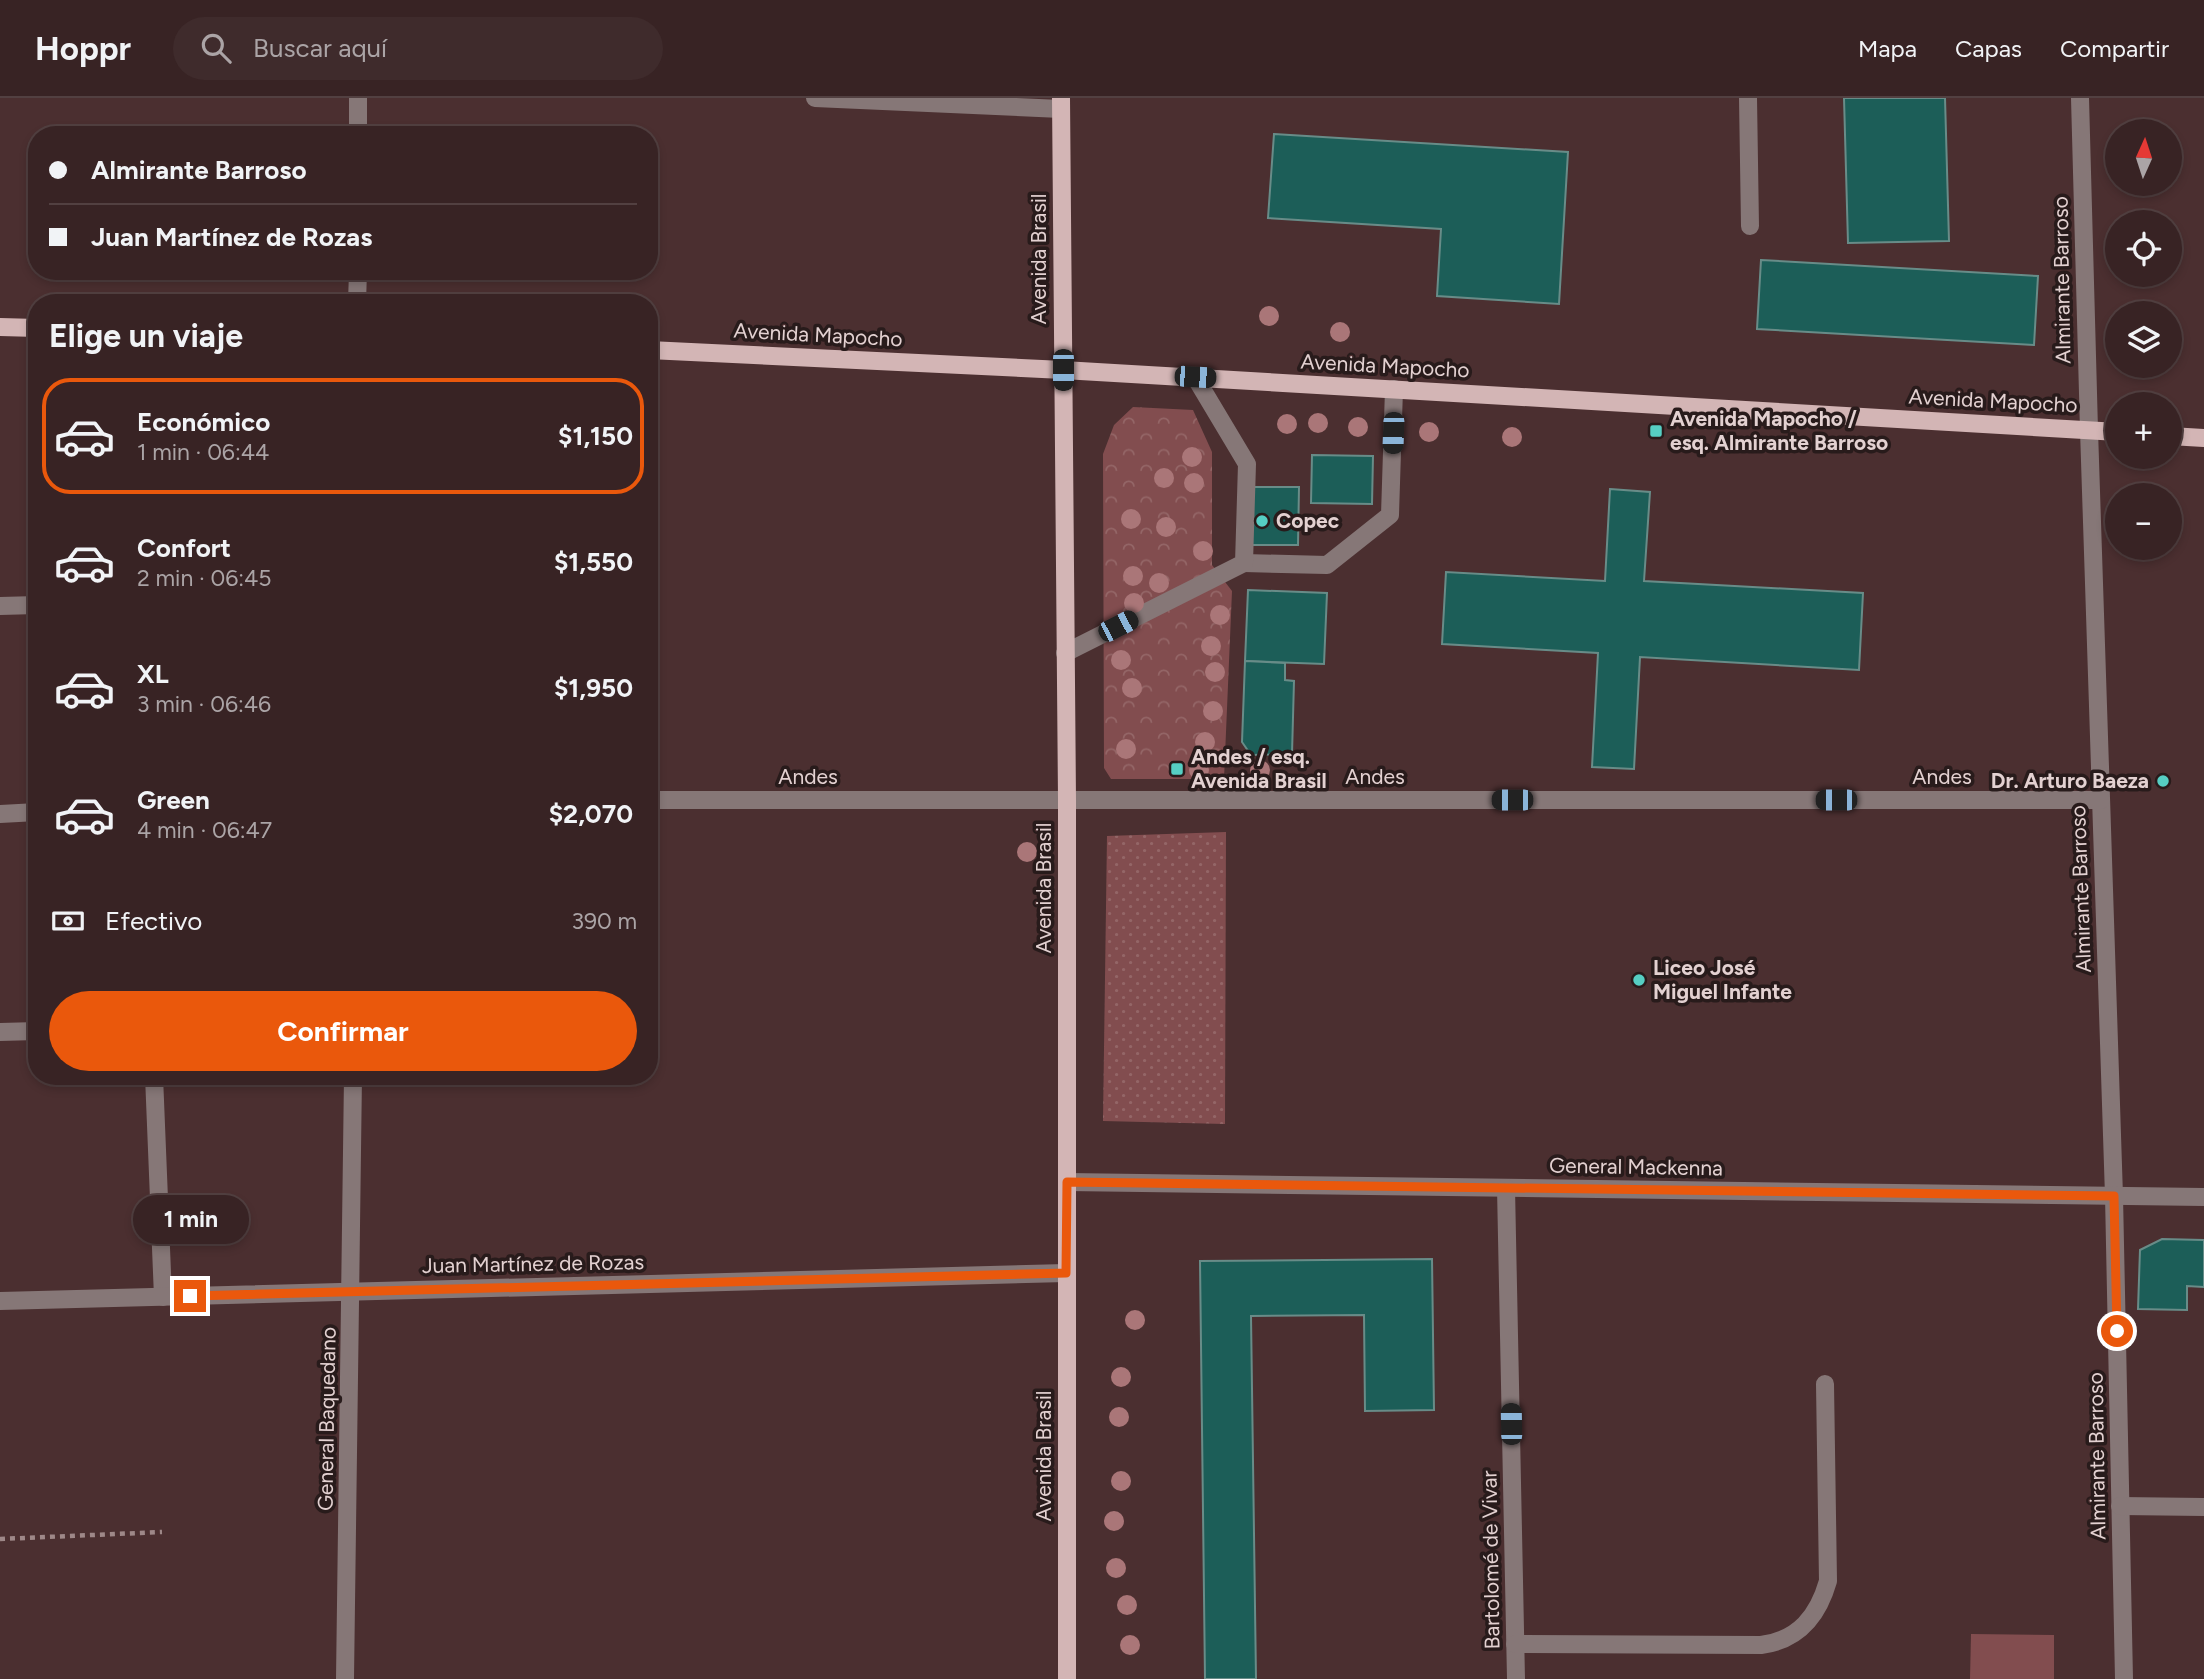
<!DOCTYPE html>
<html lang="es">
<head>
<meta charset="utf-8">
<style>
	:root { --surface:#382324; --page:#3f2b2c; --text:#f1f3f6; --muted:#aba4a6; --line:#524041; --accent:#ea580c }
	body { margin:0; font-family:Figtree,sans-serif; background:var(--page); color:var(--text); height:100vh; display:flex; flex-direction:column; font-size:26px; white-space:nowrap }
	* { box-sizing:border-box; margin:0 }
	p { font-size:23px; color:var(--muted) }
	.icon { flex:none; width:38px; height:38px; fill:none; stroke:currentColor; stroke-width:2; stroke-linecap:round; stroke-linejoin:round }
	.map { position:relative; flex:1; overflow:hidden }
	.details { position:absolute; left:28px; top:196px; width:630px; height:791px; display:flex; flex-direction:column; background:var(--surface); border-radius:28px; box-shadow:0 4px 10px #0003,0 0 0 2px var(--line) }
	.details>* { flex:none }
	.banner { position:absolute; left:28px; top:28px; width:630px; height:154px; border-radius:28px; box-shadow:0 4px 10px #0003,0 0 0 2px var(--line); display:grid; align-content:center; height:154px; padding:0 21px; background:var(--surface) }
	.needle { width:46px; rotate:3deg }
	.fabs { position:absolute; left:2105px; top:21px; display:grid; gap:14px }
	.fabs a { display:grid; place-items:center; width:77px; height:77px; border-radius:50%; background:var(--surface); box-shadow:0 4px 10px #0003,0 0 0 2px var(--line); font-size:35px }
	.end { position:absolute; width:32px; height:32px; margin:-16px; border:9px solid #ea580c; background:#fff; box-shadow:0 0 0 4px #fff }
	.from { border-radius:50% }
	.bubble { position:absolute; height:49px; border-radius:24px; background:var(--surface); box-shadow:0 4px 10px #0003,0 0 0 2px var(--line); font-size:23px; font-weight:700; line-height:49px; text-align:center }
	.car { position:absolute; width:21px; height:42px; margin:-21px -10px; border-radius:9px; box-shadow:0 0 5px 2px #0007; background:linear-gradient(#222 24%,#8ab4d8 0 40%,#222 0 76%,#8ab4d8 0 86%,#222 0) }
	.banner b { display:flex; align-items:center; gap:24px; height:66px; font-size:26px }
	.banner b+b { border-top:2px solid var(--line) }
	.banner i { width:18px; height:18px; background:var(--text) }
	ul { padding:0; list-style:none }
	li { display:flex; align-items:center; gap:21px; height:116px; margin:0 14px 10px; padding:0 7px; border:4px solid transparent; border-radius:28px }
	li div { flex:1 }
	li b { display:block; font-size:26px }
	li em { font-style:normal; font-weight:700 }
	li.selected { border-color:var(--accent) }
	li>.icon { width:63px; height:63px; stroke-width:1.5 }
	h2 { padding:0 21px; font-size:32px; line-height:84px }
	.pay { display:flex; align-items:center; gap:18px; height:77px; padding:0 21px; font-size:26px }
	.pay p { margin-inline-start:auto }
	.button { display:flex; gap:14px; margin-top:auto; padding:14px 21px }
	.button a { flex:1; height:80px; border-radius:42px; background:var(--accent); color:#fff; font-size:28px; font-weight:700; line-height:80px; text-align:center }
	header { display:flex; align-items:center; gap:42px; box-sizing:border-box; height:98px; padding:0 35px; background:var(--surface); border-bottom:2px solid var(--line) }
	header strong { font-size:33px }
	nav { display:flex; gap:38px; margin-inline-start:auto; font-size:24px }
	.search { width:490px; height:63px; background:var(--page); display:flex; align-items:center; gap:18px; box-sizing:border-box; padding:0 24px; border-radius:38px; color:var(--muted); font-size:26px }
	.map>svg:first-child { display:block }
</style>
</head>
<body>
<header>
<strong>Hoppr</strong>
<div class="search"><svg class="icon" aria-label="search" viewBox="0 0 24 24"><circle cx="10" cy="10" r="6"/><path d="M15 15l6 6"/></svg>Buscar aquí</div>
<nav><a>Mapa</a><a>Capas</a><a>Compartir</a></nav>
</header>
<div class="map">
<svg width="2204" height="1581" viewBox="0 0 2204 1581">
	<defs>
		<pattern id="grass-dots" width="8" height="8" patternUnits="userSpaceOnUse" patternTransform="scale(1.75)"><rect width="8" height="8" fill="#824d4f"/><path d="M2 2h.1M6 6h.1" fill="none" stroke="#946667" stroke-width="1.8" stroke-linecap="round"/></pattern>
		<pattern id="park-crowns" width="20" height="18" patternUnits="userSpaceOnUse" patternTransform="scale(1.75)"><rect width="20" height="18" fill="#824d4f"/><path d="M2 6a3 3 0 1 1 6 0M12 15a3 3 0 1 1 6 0" fill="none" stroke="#946667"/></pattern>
	</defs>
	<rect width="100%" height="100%" fill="#4b2f30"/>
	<path fill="url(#grass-dots)" d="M1226 734 1225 1026 1103 1023 1107 738Z"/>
	<path fill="url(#park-crowns)" d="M1133 309 1193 312 1212 354V467L1232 493 1224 681H1111L1104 670 1103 356 1114 327Z"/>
	<path fill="#824d4f" d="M1971 1536 2054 1537V1581H1970Z"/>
	<g fill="#1c5e58" stroke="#688c88" stroke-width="2">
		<path d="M1844 0H1945L1949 143 1848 145Z"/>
		<path d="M1274 36 1568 54 1559 206 1437 198 1441 131 1268 120Z"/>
		<path d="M1761 162 2038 178 2034 247 1757 231Z"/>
		<path d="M1312 357 1373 358 1372 406 1311 405Z"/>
		<path d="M1251 389H1299L1298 447H1250Z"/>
		<path d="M1610 391 1650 394 1644 483 1863 495 1859 572 1640 559 1634 671 1592 669 1598 555 1442 546 1446 474 1605 483Z"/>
		<path d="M1248 492 1327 495 1324 566 1245 563Z"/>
		<path d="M1245 563 1285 565V582L1294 583 1292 656 1251 657 1242 644Z"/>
		<path d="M2162 1141 2204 1142V1189L2187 1188V1212L2138 1211 2140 1152Z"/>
		<path d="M1432 1161 1434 1312 1365 1313 1364 1217 1251 1218 1256 1581H1205L1200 1163Z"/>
	</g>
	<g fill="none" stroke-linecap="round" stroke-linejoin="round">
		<path stroke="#9e8888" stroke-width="4.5" stroke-dasharray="5 5" stroke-linecap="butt" d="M0 1441 162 1434"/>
		<g stroke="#867777" stroke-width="18">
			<path d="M815 0 1061 11"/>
			<path d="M1748 0 1750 128"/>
			<path d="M2080 0 2089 332 2114 1098 2124 1581"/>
			<path d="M358 37V0"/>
			<path d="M357 205 358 173"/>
			<path d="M1244 465 1327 467 1390 417 1394 291"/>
			<path d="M0 508 37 507"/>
			<path d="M1065 555 1244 465 1247 366 1195 279"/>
			<path d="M649 702H2101"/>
			<path d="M0 716 37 714"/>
			<path d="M0 934 37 933"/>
			<path d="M154 978 163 1199"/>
			<path d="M1067 1084 2204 1099"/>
			<path d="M1506 1090 1516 1581"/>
			<path d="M0 1203 1066 1175"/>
			<path d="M2120 1408 2204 1409"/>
			<path d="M1515 1546 1761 1547C1799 1542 1818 1518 1828 1483L1825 1286"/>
			<path d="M345 1581 353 978"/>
		</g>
		<g stroke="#d3b5b5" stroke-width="18">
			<path d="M1061 0 1067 702V1581"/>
			<path d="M0 229 37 230"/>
			<path d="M649 252 1063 272 2118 334"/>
			<path d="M2170 338 2204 340"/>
		</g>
	</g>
	<g fill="#aa7678">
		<circle cx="1269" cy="218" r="10"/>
		<circle cx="1340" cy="234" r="10"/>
		<circle cx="1318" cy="325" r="10"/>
		<circle cx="1287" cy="326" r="10"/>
		<circle cx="1358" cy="329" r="10"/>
		<circle cx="1429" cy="334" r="10"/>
		<circle cx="1512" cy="339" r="10"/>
		<circle cx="1192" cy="359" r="10"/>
		<circle cx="1164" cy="380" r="10"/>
		<circle cx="1194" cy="385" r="10"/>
		<circle cx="1131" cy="421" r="10"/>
		<circle cx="1166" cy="429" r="10"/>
		<circle cx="1203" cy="453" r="10"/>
		<circle cx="1133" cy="478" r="10"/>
		<circle cx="1159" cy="485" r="10"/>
		<circle cx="1134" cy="505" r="10"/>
		<circle cx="1220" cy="517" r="10"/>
		<circle cx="1211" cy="548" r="10"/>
		<circle cx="1121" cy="562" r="10"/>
		<circle cx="1215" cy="574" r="10"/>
		<circle cx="1132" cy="590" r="10"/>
		<circle cx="1213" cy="613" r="10"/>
		<circle cx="1205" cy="644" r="10"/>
		<circle cx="1126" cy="651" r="10"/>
		<circle cx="1199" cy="672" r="10"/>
		<circle cx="1260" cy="672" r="10"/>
		<circle cx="1027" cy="754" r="10"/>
		<circle cx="1135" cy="1222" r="10"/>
		<circle cx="1121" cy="1279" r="10"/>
		<circle cx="1119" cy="1319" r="10"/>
		<circle cx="1121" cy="1383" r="10"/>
		<circle cx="1114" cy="1423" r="10"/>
		<circle cx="1116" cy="1470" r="10"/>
		<circle cx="1127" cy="1507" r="10"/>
		<circle cx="1130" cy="1547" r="10"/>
	</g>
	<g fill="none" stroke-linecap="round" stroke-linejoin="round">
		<path stroke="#ea580c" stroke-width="9" d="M190 1198 1066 1175 1067 1084 2114 1098 2117 1233"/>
	</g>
	<g fill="#56cec3" stroke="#281b1b" stroke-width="2.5">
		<rect x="1649" y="326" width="14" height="14" rx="3.5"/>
		<circle cx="1262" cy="423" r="7"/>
		<rect x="1170" y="664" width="14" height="14" rx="3.5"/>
		<circle cx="2163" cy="683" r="7"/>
		<circle cx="1639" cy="882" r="7"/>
	</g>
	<g text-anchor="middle" stroke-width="7" stroke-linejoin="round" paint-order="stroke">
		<g font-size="21" fill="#e3d1d1" stroke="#281b1b">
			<text transform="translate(1039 161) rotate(-90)" y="7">Avenida Brasil</text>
			<text transform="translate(2062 182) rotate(-91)" y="7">Almirante Barroso</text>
			<text transform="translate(818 237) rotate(3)" y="7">Avenida Mapocho</text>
			<text transform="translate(1385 268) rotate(3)" y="7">Avenida Mapocho</text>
			<text transform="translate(1993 303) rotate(3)" y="7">Avenida Mapocho</text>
			<text x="808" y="686">Andes</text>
			<text x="1375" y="686">Andes</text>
			<text x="1942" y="686">Andes</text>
			<text transform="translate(1044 790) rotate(-90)" y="7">Avenida Brasil</text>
			<text transform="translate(2081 791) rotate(-92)" y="7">Almirante Barroso</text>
			<text transform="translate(1636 1069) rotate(1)" y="7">General Mackenna</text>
			<text transform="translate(533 1166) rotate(-1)" y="7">Juan Martínez de Rozas</text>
			<text transform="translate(327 1321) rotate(-89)" y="7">General Baquedano</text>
			<text transform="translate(1044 1358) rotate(-90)" y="7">Avenida Brasil</text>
			<text transform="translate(2097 1358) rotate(-91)" y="7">Almirante Barroso</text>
			<text transform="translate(1491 1462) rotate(-91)" y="7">Bartolomé de Vivar</text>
		</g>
		<g font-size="21" font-weight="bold" fill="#e3d1d1" stroke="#281b1b" text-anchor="start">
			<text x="1670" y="328">Avenida Mapocho /<tspan x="1670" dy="24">esq. Almirante Barroso</tspan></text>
			<text x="1276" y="430">Copec</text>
			<text x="1191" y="666">Andes / esq.<tspan x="1191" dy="24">Avenida Brasil</tspan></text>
			<text x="2149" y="690" text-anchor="end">Dr. Arturo Baeza</text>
			<text x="1653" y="877">Liceo José<tspan x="1653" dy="24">Miguel Infante</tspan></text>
		</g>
	</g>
</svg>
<div class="fabs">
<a><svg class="needle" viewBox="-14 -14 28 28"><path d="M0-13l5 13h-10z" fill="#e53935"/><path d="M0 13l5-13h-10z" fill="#aba4a6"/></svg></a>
<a><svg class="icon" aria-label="locate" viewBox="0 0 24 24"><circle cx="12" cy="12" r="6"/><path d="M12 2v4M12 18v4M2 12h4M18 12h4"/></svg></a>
<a><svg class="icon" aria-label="layers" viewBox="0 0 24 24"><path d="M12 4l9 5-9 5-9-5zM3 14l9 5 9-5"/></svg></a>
<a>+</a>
<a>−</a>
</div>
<i class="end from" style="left:2117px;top:1233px"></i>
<i class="end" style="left:190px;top:1198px"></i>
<div class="bubble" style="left:133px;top:1097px;width:116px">1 min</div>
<i class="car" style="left:1063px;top:272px;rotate:180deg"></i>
<i class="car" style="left:1195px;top:279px;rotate:93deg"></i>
<i class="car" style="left:1393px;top:335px;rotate:182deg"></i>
<i class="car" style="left:1118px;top:528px;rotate:63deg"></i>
<i class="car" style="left:1512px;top:702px;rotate:270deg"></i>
<i class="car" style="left:1836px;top:702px;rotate:270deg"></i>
<i class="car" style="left:1511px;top:1326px;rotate:359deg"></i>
<div class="banner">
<b><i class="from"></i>Almirante Barroso</b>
<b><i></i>Juan Martínez de Rozas</b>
</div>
<section class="details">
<h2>Elige un viaje</h2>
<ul>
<li class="selected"><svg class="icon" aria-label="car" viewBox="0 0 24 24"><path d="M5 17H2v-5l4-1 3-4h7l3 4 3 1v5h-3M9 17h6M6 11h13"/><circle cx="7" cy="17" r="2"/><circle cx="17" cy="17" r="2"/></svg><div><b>Económico</b><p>1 min · 06:44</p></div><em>$1,150</em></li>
<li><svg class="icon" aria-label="car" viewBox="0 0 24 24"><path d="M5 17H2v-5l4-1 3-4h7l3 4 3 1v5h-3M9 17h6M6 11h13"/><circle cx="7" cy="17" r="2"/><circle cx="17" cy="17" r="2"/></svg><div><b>Confort</b><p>2 min · 06:45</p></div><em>$1,550</em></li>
<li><svg class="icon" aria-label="car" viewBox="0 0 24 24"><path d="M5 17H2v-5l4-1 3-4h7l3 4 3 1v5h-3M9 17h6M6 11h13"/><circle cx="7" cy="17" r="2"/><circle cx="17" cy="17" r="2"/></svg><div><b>XL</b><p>3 min · 06:46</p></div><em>$1,950</em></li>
<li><svg class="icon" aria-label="car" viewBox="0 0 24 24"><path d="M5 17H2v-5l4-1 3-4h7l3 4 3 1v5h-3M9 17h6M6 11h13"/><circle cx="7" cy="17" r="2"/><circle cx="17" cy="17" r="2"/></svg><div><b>Green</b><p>4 min · 06:47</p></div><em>$2,070</em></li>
</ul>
<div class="pay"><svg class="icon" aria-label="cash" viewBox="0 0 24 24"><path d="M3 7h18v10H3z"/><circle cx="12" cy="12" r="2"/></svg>Efectivo<p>390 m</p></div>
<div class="button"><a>Confirmar</a></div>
</section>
</div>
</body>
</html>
